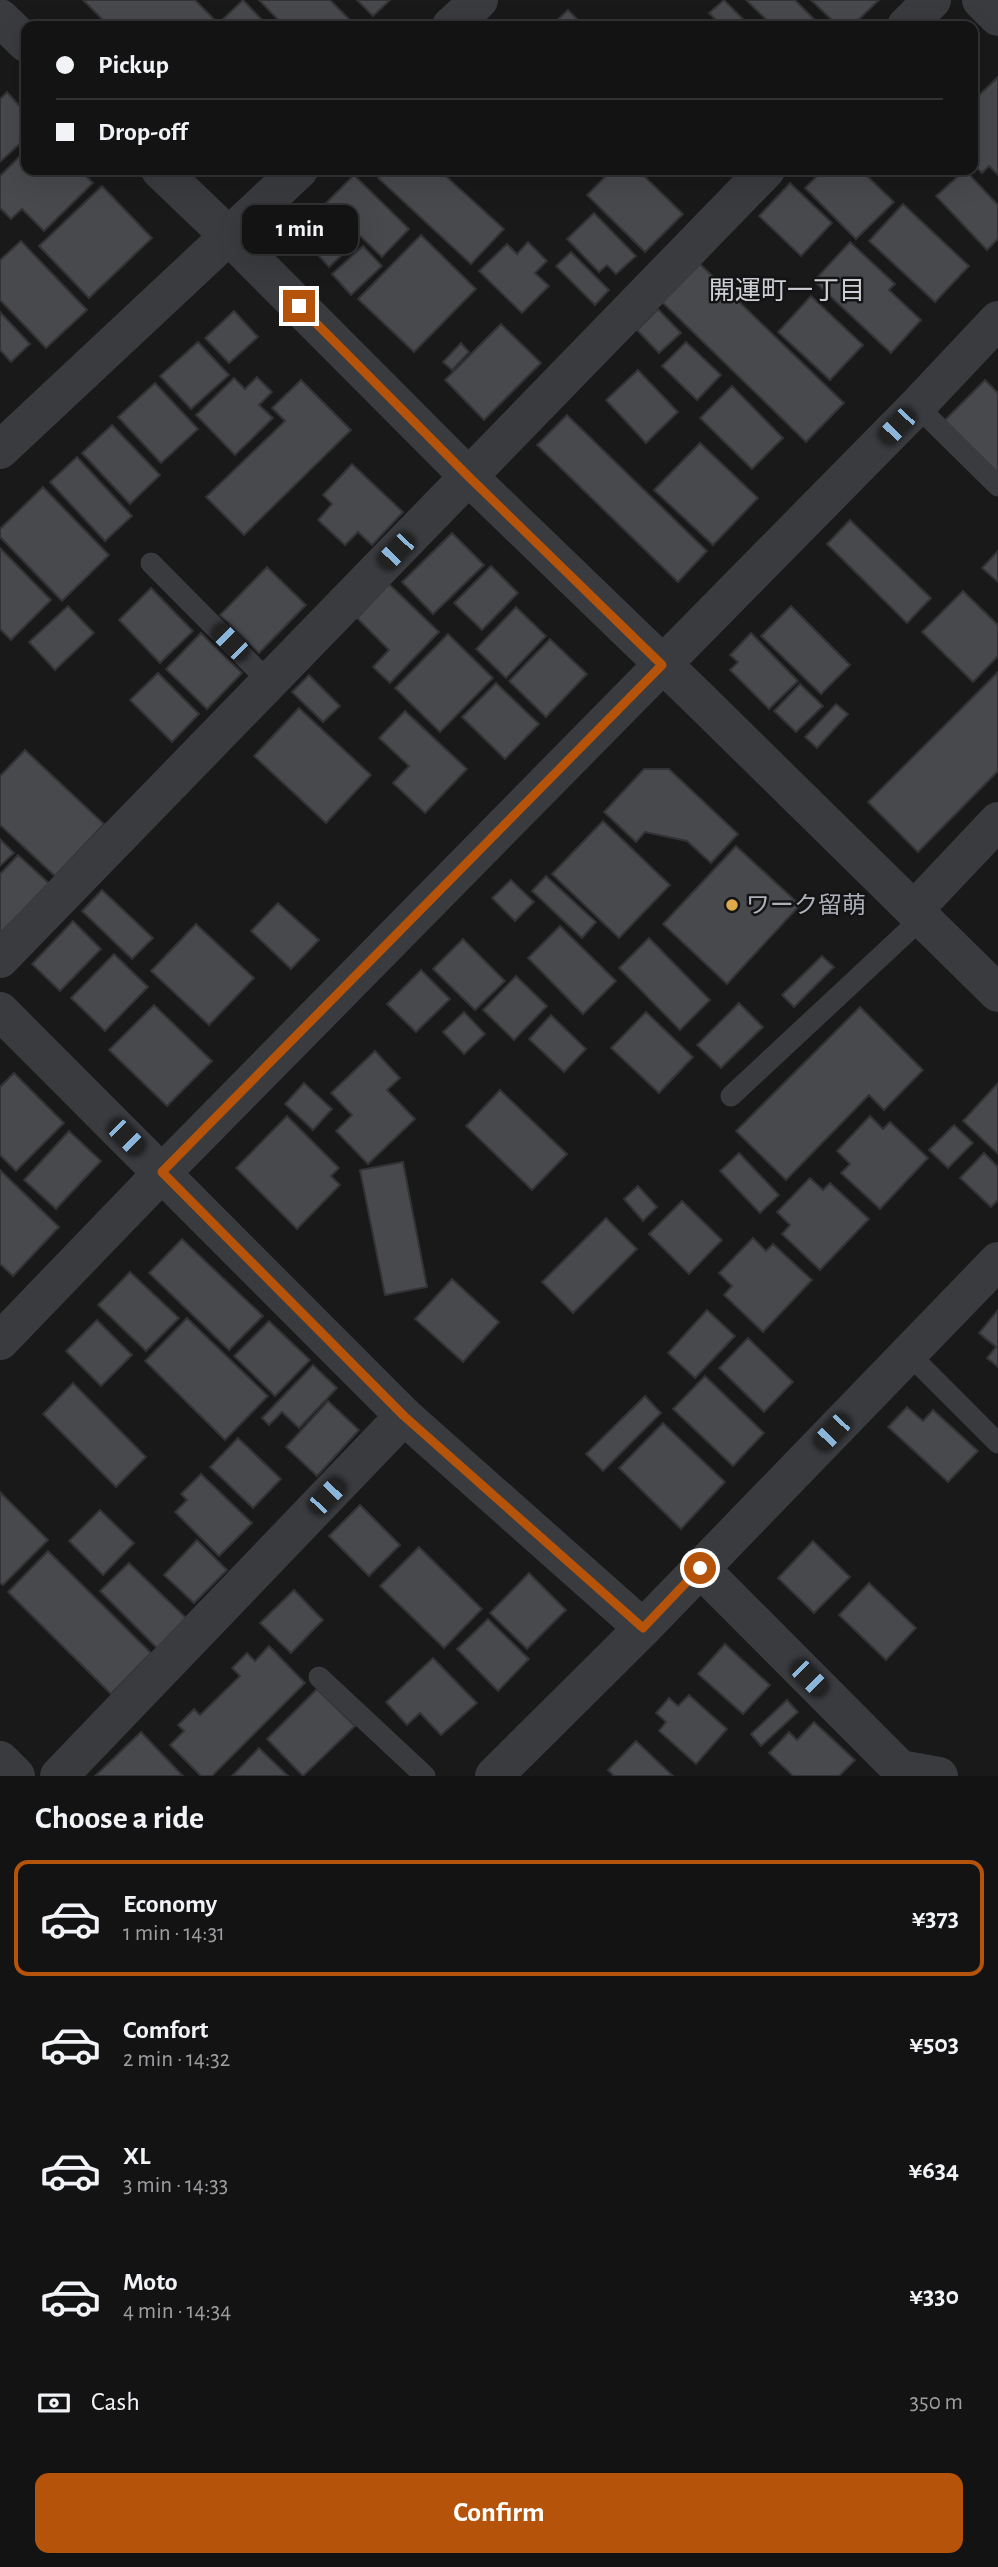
<!DOCTYPE html>
<html lang="en">
<head>
<meta charset="utf-8">
<style>
	:root { --surface:#131314; --page:#202022; --text:#f1f3f6; --muted:#9d9ea0; --line:#323234; --accent:#b45309 }
	body { margin:0; font-family:"Alegreya Sans","Noto Sans JP",sans-serif; background:var(--page); color:var(--text); height:100vh; display:flex; flex-direction:column; font-size:26px; white-space:nowrap }
	* { box-sizing:border-box; margin:0 }
	p { font-size:23px; color:var(--muted) }
	.icon { flex:none; width:38px; height:38px; fill:none; stroke:currentColor; stroke-width:2; stroke-linecap:round; stroke-linejoin:round }
	.map { position:relative; height:1776px; overflow:hidden }
	.details { display:flex; flex-direction:column; background:var(--surface); flex:1 }
	.details>* { flex:none }
	.guide { position:absolute; left:21px; top:21px; width:957px; height:154px; border-radius:14px; box-shadow:0 7px 28px #0002,0 0 0 2px var(--line); display:grid; align-content:center; height:154px; padding:0 35px; background:var(--surface) }
	.end { position:absolute; width:32px; height:32px; margin:-16px; border:9px solid #b45309; background:#fff; box-shadow:0 0 0 4px #fff }
	.from { border-radius:50% }
	.bubble { position:absolute; height:49px; border-radius:14px; background:var(--surface); box-shadow:0 7px 28px #0002,0 0 0 2px var(--line); font-size:23px; font-weight:600; line-height:49px; text-align:center }
	.car { position:absolute; width:21px; height:42px; margin:-21px -10px; border-radius:9px; box-shadow:0 0 5px 2px #0007; background:linear-gradient(#222 24%,#8ab4d8 0 40%,#222 0 76%,#8ab4d8 0 86%,#222 0) }
	.guide b { display:flex; align-items:center; gap:24px; height:66px; font-size:26px }
	.guide b+b { border-top:2px solid var(--line) }
	.guide i { width:18px; height:18px; background:var(--text) }
	ul { padding:0; list-style:none }
	li { display:flex; align-items:center; gap:21px; height:116px; margin:0 14px 10px; padding:0 21px; border:4px solid transparent; border-radius:14px }
	li div { flex:1 }
	li b { display:block; font-size:26px }
	li em { font-style:normal; font-weight:600 }
	li.on { border-color:var(--accent) }
	li>.icon { width:63px; height:63px; stroke-width:1.5 }
	h2 { padding:0 35px; font-size:32px; line-height:84px }
	.pay { display:flex; align-items:center; gap:18px; height:77px; padding:0 35px; font-size:26px }
	.pay p { margin-inline-start:auto }
	.primary-button { display:flex; gap:14px; margin-top:auto; padding:14px 35px }
	.primary-button a { flex:1; height:80px; border-radius:14px; background:var(--accent); color:#fff; font-size:28px; font-weight:600; line-height:80px; text-align:center }
	.map>svg:first-child { display:block }
</style>
</head>
<body>
<div class="map">
<svg width="998" height="1776" viewBox="0 0 998 1776">
	<rect width="100%" height="100%" fill="#19191a"/>
	<g fill="#48494d" stroke="#333336" stroke-width="2">
		<path d="M83 0H195L221 26H109Z"/>
		<path d="M243 0 268 26H228L222 20Z"/>
		<path d="M259 0H330L353 23 349 26H284Z"/>
		<path d="M357 0H390L373 16Z"/>
		<path d="M724 0 750 26H722L709 13Z"/>
		<path d="M746 0H795L821 26H773Z"/>
		<path d="M811 0H879L852 26H838Z"/>
		<path d="M568 10 584 26H551Z"/>
		<path d="M998 77V175L989 166 982 173 973 164V101Z"/>
		<path d="M7 92 26 113V138L0 162V99Z"/>
		<path d="M26 150V170H80L93 183 44 231 22 209 11 219 0 208V176Z"/>
		<path d="M385 170H439L504 229 471 264 378 178Z"/>
		<path d="M612 170H638L683 214 645 252 587 195Z"/>
		<path d="M823 170H861L894 202 856 239 805 188Z"/>
		<path d="M965 170 998 205V239L987 250 936 196Z"/>
		<path d="M354 175 409 229 382 257 326 203Z"/>
		<path d="M790 183 832 223 801 256 759 216Z"/>
		<path d="M102 186 152 238 89 298 39 246Z"/>
		<path d="M903 204 969 266 935 302 869 241Z"/>
		<path d="M321 207 355 243 329 267 296 231Z"/>
		<path d="M594 213 636 256 616 274 607 265 599 272 567 239Z"/>
		<path d="M421 235 476 289 414 352 358 299Z"/>
		<path d="M21 241 87 310 46 348 0 300V260Z"/>
		<path d="M528 242 547 261 535 273 549 286 522 313 479 271 507 244 517 254Z"/>
		<path d="M850 242 895 284 889 290 921 320 891 353 814 281Z"/>
		<path d="M363 246 382 266 351 295 332 274Z"/>
		<path d="M571 252 609 290 595 305 556 266Z"/>
		<path d="M700 264 844 403 806 442 662 302Z"/>
		<path d="M811 296 863 345 830 380 778 332Z"/>
		<path d="M658 309 681 333 659 353 637 330Z"/>
		<path d="M234 311 258 337 229 363 205 338Z"/>
		<path d="M0 312 30 344 11 362 0 350Z"/>
		<path d="M501 324 541 363 484 420 445 380Z"/>
		<path d="M198 342 229 375 191 409 160 376Z"/>
		<path d="M686 342 721 375 697 400 662 366Z"/>
		<path d="M461 343 469 352 452 370 443 362Z"/>
		<path d="M638 370 678 412 646 443 606 400Z"/>
		<path d="M257 377 272 392 259 405 273 418 235 455 196 415 234 378 245 389Z"/>
		<path d="M301 380 351 430 244 535 206 497 285 421 272 408Z"/>
		<path d="M985 380 998 393V474L944 421Z"/>
		<path d="M155 383 198 429 161 463 118 417Z"/>
		<path d="M732 386 783 438 752 469 700 418Z"/>
		<path d="M567 415 707 551 678 582 537 445Z"/>
		<path d="M112 425 160 475 130 504 82 453Z"/>
		<path d="M700 443 758 498 713 545 654 490Z"/>
		<path d="M77 457 132 516 105 541 50 482Z"/>
		<path d="M352 464 403 512 372 545 358 532 345 545 318 520 332 504 323 495Z"/>
		<path d="M43 487 109 555 62 601 0 537V529Z"/>
		<path d="M850 520 931 598 907 623 827 544Z"/>
		<path d="M452 533 484 565 433 614 402 582Z"/>
		<path d="M0 548 51 600 11 640 0 629Z"/>
		<path d="M998 551V582L982 568Z"/>
		<path d="M491 566 518 593 482 630 454 603Z"/>
		<path d="M267 567 306 605 259 653 220 615Z"/>
		<path d="M389 584 439 632 390 683 373 667 389 650 357 618Z"/>
		<path d="M151 588 193 631 160 663 119 620Z"/>
		<path d="M963 591 998 625V656L973 682 922 632Z"/>
		<path d="M68 606 94 633 55 670 29 642Z"/>
		<path d="M791 606 850 665 821 694 761 636Z"/>
		<path d="M516 607 546 636 506 678 476 649Z"/>
		<path d="M201 633 242 673 207 709 166 669Z"/>
		<path d="M751 633 798 681 769 709 730 670 738 662 730 655Z"/>
		<path d="M448 634 493 678 440 732 395 688Z"/>
		<path d="M550 639 587 674 546 717 509 681Z"/>
		<path d="M998 672V771L918 852 868 802Z"/>
		<path d="M158 673 199 714 172 742 130 700Z"/>
		<path d="M309 675 340 706 323 722 292 692Z"/>
		<path d="M496 683 539 724 505 759 462 717Z"/>
		<path d="M800 684 823 706 796 732 774 711Z"/>
		<path d="M836 704 848 714 817 748 805 737Z"/>
		<path d="M299 708 371 775 326 823 254 756Z"/>
		<path d="M405 711 467 769 425 813 393 783 409 766 379 738Z"/>
		<path d="M25 750 104 824 55 876 0 825V776Z"/>
		<path d="M644 769H669L738 834 711 863 687 841 645 832 636 842 604 812Z"/>
		<path d="M603 821 670 885 619 938 552 874Z"/>
		<path d="M0 839 14 853 0 866Z"/>
		<path d="M736 846 800 905 727 984 663 924Z"/>
		<path d="M18 855 51 885 0 935V874Z"/>
		<path d="M546 876 596 922 582 938 532 891Z"/>
		<path d="M511 880 534 902 515 921 492 898Z"/>
		<path d="M102 890 153 938 132 959 82 911Z"/>
		<path d="M278 903 319 940 291 969 251 931Z"/>
		<path d="M73 921 101 949 60 991 32 964Z"/>
		<path d="M196 924 254 978 209 1025 151 971Z"/>
		<path d="M560 926 616 981 583 1014 528 958Z"/>
		<path d="M649 938 710 1000 680 1030 619 968Z"/>
		<path d="M463 939 505 981 475 1010 433 969Z"/>
		<path d="M114 954 148 987 105 1031 71 998Z"/>
		<path d="M822 956 834 967 794 1007 782 995Z"/>
		<path d="M421 970 450 999 416 1032 387 1004Z"/>
		<path d="M516 976 547 1006 514 1040 483 1010Z"/>
		<path d="M739 1003 763 1027 721 1068 697 1045Z"/>
		<path d="M154 1005 212 1061 167 1106 109 1050Z"/>
		<path d="M860 1007 923 1070 884 1110 869 1095 786 1180 736 1131Z"/>
		<path d="M464 1012 485 1034 464 1054 443 1032Z"/>
		<path d="M646 1012 693 1057 659 1093 611 1048Z"/>
		<path d="M551 1015 586 1049 564 1072 529 1039Z"/>
		<path d="M375 1051 400 1078 387 1090 415 1119 368 1164 336 1131 352 1115 331 1093Z"/>
		<path d="M14 1073 64 1123 16 1171 0 1155V1087Z"/>
		<path d="M304 1083 332 1109 313 1130 285 1104Z"/>
		<path d="M998 1083V1154L963 1121Z"/>
		<path d="M500 1090 567 1154 532 1190 466 1126Z"/>
		<path d="M287 1116 339 1168 331 1176 340 1185 297 1229 236 1168Z"/>
		<path d="M870 1116 883 1129 890 1122 928 1158 880 1209 841 1173 850 1164 837 1151Z"/>
		<path d="M954 1125 973 1143 948 1168 929 1150Z"/>
		<path d="M69 1131 101 1161 56 1209 24 1180Z"/>
		<path d="M739 1153 779 1195 760 1213 720 1171Z"/>
		<path d="M984 1153 998 1167V1200L991 1207 960 1178Z"/>
		<path d="M403 1162 427 1287 385 1295 360 1170Z"/>
		<path d="M0 1170 59 1227 13 1276 0 1264Z"/>
		<path d="M810 1178 823 1190 830 1183 869 1219 820 1270 782 1234 790 1225 777 1212Z"/>
		<path d="M638 1186 657 1207 643 1221 624 1199Z"/>
		<path d="M682 1201 722 1240 689 1274 649 1234Z"/>
		<path d="M606 1218 637 1249 573 1313 542 1282Z"/>
		<path d="M753 1238 766 1251 773 1244 812 1280 763 1332 724 1295 732 1286 719 1273Z"/>
		<path d="M182 1239 263 1316 229 1350 149 1273Z"/>
		<path d="M130 1272 179 1318 146 1351 98 1305Z"/>
		<path d="M452 1279 499 1322 463 1362 415 1319Z"/>
		<path d="M707 1310 735 1336 695 1378 668 1353Z"/>
		<path d="M998 1310V1367L987 1358 996 1347 979 1333Z"/>
		<path d="M187 1318 268 1396 225 1440 145 1361Z"/>
		<path d="M97 1320 132 1355 101 1386 66 1351Z"/>
		<path d="M269 1321 310 1360 275 1396 234 1356Z"/>
		<path d="M748 1338 793 1382 764 1412 719 1368Z"/>
		<path d="M313 1365 337 1388 299 1428 282 1412 269 1425 262 1418Z"/>
		<path d="M705 1376 764 1433 733 1466 673 1409Z"/>
		<path d="M73 1383 146 1457 116 1487 43 1414Z"/>
		<path d="M645 1396 661 1413 603 1471 586 1454Z"/>
		<path d="M328 1401 359 1430 317 1476 286 1447Z"/>
		<path d="M907 1407 923 1421 933 1410 978 1451 948 1482 888 1427Z"/>
		<path d="M663 1423 725 1482 681 1529 619 1468Z"/>
		<path d="M238 1438 281 1479 253 1508 210 1467Z"/>
		<path d="M201 1474 252 1523 219 1556 175 1512 187 1500 181 1494Z"/>
		<path d="M0 1492 48 1540 3 1585 0 1583Z"/>
		<path d="M360 1505 400 1545 369 1576 329 1536Z"/>
		<path d="M100 1510 134 1543 103 1575 69 1541Z"/>
		<path d="M197 1540 227 1570 194 1603 164 1575Z"/>
		<path d="M813 1541 850 1577 814 1613 778 1578Z"/>
		<path d="M419 1547 482 1609 444 1648 380 1586Z"/>
		<path d="M48 1551 151 1653 111 1694 8 1592Z"/>
		<path d="M129 1563 186 1618 157 1648 100 1591Z"/>
		<path d="M529 1573 566 1610 527 1649 490 1613Z"/>
		<path d="M869 1583 916 1628 886 1660 839 1615Z"/>
		<path d="M294 1590 323 1620 291 1653 260 1623Z"/>
		<path d="M488 1619 529 1659 498 1691 457 1649Z"/>
		<path d="M725 1644 770 1685 743 1714 698 1674Z"/>
		<path d="M269 1646 305 1683 212 1776H201L170 1745 184 1731 178 1725 194 1709 200 1715 240 1676 232 1668 247 1653 255 1661Z"/>
		<path d="M433 1658 477 1703 441 1735 420 1713 407 1725 386 1702Z"/>
		<path d="M317 1689 355 1726 303 1776 267 1739Z"/>
		<path d="M689 1695 727 1729 696 1764 659 1731 666 1722 656 1713 669 1698 678 1706Z"/>
		<path d="M787 1700 798 1712 761 1746 751 1734Z"/>
		<path d="M814 1722 855 1760 839 1776H793L769 1753 789 1732 797 1740Z"/>
		<path d="M141 1732 183 1776H95Z"/>
		<path d="M636 1741 673 1776H614L608 1770Z"/>
		<path d="M259 1748 288 1776H232Z"/>
	</g>
	<g fill="none" stroke-linecap="round" stroke-linejoin="round">
		<g stroke="#3a3b3f" stroke-width="21">
			<path d="M917 406 998 486"/>
			<path d="M151 563 269 682"/>
			<path d="M731 1096 922 918"/>
			<path d="M908 1353 998 1443"/>
			<path d="M319 1677 425 1776"/>
		</g>
		<g stroke="#3a3b3f" stroke-width="38">
			<path d="M906 26 932 0"/>
			<path d="M914 910 998 821"/>
			<path d="M0 959 766 170"/>
			<path d="M0 1011 404 1416 643 1628"/>
			<path d="M0 1341 162 1173"/>
			<path d="M700 1568 900 1769 939 1776"/>
			<path d="M0 1760 16 1776"/>
			<path d="M59 1776 404 1416"/>
			<path d="M494 1776 643 1628 998 1261"/>
		</g>
		<g stroke="#3a3b3f" stroke-width="38">
			<path d="M981 0 998 17"/>
			<path d="M0 18 26 43"/>
			<path d="M451 26 479 0"/>
			<path d="M160 170 229 236 468 476 698 698 998 993"/>
			<path d="M0 450 299 170"/>
			<path d="M162 1173 917 406 998 320"/>
		</g>
	</g>
	<g fill="none" stroke-linecap="round" stroke-linejoin="round">
		<path stroke="#b45309" stroke-width="9" d="M299 306 468 476 662 665 162 1172 404 1416 643 1628 700 1568"/>
	</g>
	<circle fill="#e0aa4b" stroke="#141415" stroke-width="2.5" cx="732" cy="905" r="7"/>
	<g text-anchor="middle" stroke-width="5" stroke-linejoin="round" paint-order="stroke">
		<g font-size="24" fill="#acb0b9" stroke="#141415" text-anchor="start">
			<text x="746" y="913">ワーク留萌</text>
		</g>
		<g font-size="26" fill="#cdcfd5" stroke="#141415">
			<text x="787" y="299">開運町一丁目</text>
		</g>
	</g>
</svg>
<i class="end from" style="left:700px;top:1568px"></i>
<i class="end" style="left:299px;top:306px"></i>
<div class="bubble" style="left:242px;top:205px;width:116px">1 min</div>
<i class="car" style="left:897px;top:426px;rotate:224deg"></i>
<i class="car" style="left:396px;top:551px;rotate:224deg"></i>
<i class="car" style="left:230px;top:642px;rotate:315deg"></i>
<i class="car" style="left:126px;top:1137px;rotate:135deg"></i>
<i class="car" style="left:832px;top:1432px;rotate:224deg"></i>
<i class="car" style="left:327px;top:1496px;rotate:44deg"></i>
<i class="car" style="left:809px;top:1678px;rotate:135deg"></i>
<div class="guide">
<b><i class="from"></i>Pickup</b>
<b><i></i>Drop-off</b>
</div>
</div>
<section class="details">
<h2>Choose a ride</h2>
<ul>
<li class="on"><svg class="icon" aria-label="car" viewBox="0 0 24 24"><path d="M5 17H2v-5l4-1 3-4h7l3 4 3 1v5h-3M9 17h6M6 11h13"/><circle cx="7" cy="17" r="2"/><circle cx="17" cy="17" r="2"/></svg><div><b>Economy</b><p>1 min · 14:31</p></div><em>¥373</em></li>
<li><svg class="icon" aria-label="car" viewBox="0 0 24 24"><path d="M5 17H2v-5l4-1 3-4h7l3 4 3 1v5h-3M9 17h6M6 11h13"/><circle cx="7" cy="17" r="2"/><circle cx="17" cy="17" r="2"/></svg><div><b>Comfort</b><p>2 min · 14:32</p></div><em>¥503</em></li>
<li><svg class="icon" aria-label="car" viewBox="0 0 24 24"><path d="M5 17H2v-5l4-1 3-4h7l3 4 3 1v5h-3M9 17h6M6 11h13"/><circle cx="7" cy="17" r="2"/><circle cx="17" cy="17" r="2"/></svg><div><b>XL</b><p>3 min · 14:33</p></div><em>¥634</em></li>
<li><svg class="icon" aria-label="car" viewBox="0 0 24 24"><path d="M5 17H2v-5l4-1 3-4h7l3 4 3 1v5h-3M9 17h6M6 11h13"/><circle cx="7" cy="17" r="2"/><circle cx="17" cy="17" r="2"/></svg><div><b>Moto</b><p>4 min · 14:34</p></div><em>¥330</em></li>
</ul>
<div class="pay"><svg class="icon" aria-label="cash" viewBox="0 0 24 24"><path d="M3 7h18v10H3z"/><circle cx="12" cy="12" r="2"/></svg>Cash<p>350 m</p></div>
<div class="primary-button"><a>Confirm</a></div>
</section>
</body>
</html>
